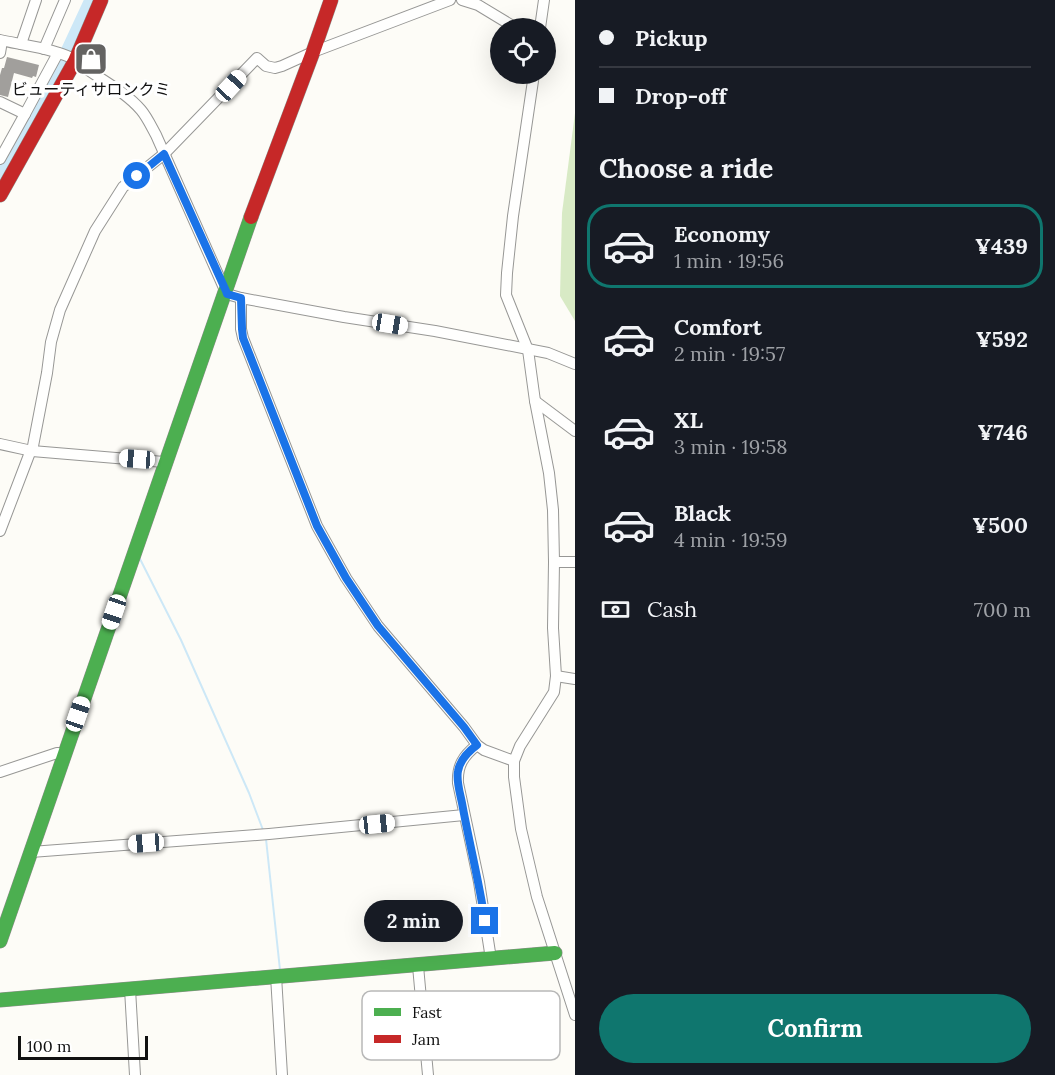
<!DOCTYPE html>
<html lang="en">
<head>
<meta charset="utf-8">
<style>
	:root { --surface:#171b24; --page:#20242c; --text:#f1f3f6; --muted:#9ea1a6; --line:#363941; --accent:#0f766e }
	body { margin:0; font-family:Lora,"Noto Sans JP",serif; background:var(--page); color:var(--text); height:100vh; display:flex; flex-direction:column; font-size:22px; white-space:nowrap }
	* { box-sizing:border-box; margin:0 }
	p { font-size:20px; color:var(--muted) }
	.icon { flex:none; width:33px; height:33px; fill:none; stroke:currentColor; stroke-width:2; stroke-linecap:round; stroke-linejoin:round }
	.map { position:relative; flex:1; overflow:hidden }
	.sheet { display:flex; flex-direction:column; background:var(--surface); width:480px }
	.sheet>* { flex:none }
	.top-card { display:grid; align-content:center; height:132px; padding:0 24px; background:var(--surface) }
	.tools { position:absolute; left:490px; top:18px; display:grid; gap:12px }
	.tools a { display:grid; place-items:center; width:66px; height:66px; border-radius:50%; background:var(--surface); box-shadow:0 6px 24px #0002; font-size:30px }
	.scale { position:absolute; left:18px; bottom:15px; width:130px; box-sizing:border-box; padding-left:6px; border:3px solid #111; border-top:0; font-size:16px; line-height:21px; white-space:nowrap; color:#111; -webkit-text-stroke:4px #fff; paint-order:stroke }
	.end { position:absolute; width:27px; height:27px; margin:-14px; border:8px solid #1a73e8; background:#fff; box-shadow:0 0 0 3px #fff }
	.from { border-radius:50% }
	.bubble { position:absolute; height:42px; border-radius:21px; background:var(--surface); box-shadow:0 6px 24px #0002; font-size:20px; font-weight:800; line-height:42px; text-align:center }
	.car { position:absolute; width:18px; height:36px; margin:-18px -9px; border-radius:8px; box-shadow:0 0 4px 2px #0007; background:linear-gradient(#fff 24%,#345 0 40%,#fff 0 76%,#345 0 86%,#fff 0) }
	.top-card b { display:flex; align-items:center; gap:21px; height:57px; font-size:22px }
	.top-card b+b { border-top:2px solid var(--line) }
	.top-card i { width:15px; height:15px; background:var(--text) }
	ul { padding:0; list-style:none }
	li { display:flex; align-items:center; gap:18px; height:84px; margin:0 12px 9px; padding:0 12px; border:3px solid transparent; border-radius:24px }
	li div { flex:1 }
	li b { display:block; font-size:22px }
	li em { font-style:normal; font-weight:800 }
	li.selected { border-color:var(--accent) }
	li>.icon { width:54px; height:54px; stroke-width:1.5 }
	h2 { padding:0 24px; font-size:27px; line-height:72px }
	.pay { display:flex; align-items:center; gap:15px; height:66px; padding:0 24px; font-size:22px }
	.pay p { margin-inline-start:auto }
	.button { display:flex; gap:12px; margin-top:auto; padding:12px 24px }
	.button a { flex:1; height:69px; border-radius:36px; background:var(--accent); color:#fff; font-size:24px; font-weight:800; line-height:69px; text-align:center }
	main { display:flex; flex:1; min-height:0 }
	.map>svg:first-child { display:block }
</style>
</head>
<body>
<main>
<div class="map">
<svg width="575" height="1075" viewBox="0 0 575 1075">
	<rect width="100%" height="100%" fill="#fdfcf7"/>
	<path fill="#d8eac5" d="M575 113V321L560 296 562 213Z"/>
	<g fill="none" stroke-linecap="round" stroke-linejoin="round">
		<g stroke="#cde8f7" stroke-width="2">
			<path d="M229 300 237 302V304"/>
			<path d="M294 481 302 501"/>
			<path d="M139 557 181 640 249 793 263 830"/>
			<path d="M266 839 280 970"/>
		</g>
		<path stroke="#cde8f7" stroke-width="15" d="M0 180 60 69 92 0"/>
	</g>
	<g fill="#a19f9c">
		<path d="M90 49 100 55 94 65 86 59Z"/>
		<path d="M7 57 39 65 36 77 33 76 32 78 14 73 8 97 0 95V75L2 68H4Z"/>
	</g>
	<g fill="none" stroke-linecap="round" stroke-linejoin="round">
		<defs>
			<g id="street">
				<path d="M462 0 478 5 516 28"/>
				<path d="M540 28 544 0"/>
				<path d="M0 40C24 45 50 48 72 58 93 76 123 89 141 110 147 117 151 126 156 135L224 288"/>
				<path d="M21 44 36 0"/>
				<path d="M44 49 65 0"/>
				<path d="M0 53 2 41"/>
				<path d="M534 74 513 216 507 273 506 295 528 350 535 401 549 473 553 510 554 562 553 628 556 676 554 692 520 746 514 761V777L521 829 537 897 575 1015"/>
				<path d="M0 102 25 114 0 159"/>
				<path d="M25 114 58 53"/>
				<path d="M226 291 227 294 241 298 344 317 435 331 548 353 575 364"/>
				<path d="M241 298V329L243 338 317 526 346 578 378 626 464 727 477 745 484 750 514 761"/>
				<path d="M535 401 575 431"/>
				<path d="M0 444 32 451 164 462"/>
				<path d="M0 531 29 455 33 446 47 373 51 342 60 310 95 231 123 187 164 154 257 58 266 66 275 68 282 66 313 52 450 0"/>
				<path d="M554 562H575"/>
				<path d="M556 676 575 679"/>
				<path d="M477 745C463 756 457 766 458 783L479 882 491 959"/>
				<path d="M0 772 57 753 62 754"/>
				<path d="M31 852 269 834 464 815"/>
				<path d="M418 966 428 1075"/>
				<path d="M276 976 282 1075"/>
				<path d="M130 989 135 1075"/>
			</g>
			<g id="fast">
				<path d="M0 941 251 217"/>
				<path d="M0 1000 555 953"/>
			</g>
			<g id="jam">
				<path d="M0 195 75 61 101 0"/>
				<path d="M251 217 313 52 331 0"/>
			</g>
		</defs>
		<use href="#street" stroke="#979795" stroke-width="12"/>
		<use href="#fast" stroke="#8e8d8b" stroke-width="15"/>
		<use href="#jam" stroke="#8e8d8b" stroke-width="15"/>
		<use href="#street" stroke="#fffffe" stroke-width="10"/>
		<use href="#fast" stroke="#4caf50" stroke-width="14"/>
		<use href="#jam" stroke="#c62828" stroke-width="14"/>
	</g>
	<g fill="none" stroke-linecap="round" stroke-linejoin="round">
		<path stroke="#1a73e8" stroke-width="8" d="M137 176 164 154 226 291 227 294 241 298 242 329 243 338 317 526 346 578 378 626 464 727 477 745C469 751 460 760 458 771 456 780 460 793 462 803 469 842 479 881 485 921"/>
	</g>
	<defs>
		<symbol id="shop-square" viewBox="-11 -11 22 22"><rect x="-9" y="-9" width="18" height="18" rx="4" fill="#646362" stroke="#fff"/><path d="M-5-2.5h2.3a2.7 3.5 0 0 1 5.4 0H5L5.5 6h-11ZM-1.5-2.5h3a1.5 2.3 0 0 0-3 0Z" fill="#fff"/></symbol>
	</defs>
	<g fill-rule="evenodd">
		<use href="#shop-square" x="72" y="40" width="38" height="38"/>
	</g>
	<g text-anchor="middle" stroke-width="6" stroke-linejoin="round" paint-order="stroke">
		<g font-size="16" fill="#111" stroke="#fff">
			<text x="91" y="95">ビューティサロンクミ</text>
		</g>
	</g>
	<rect x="362" y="991" width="198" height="69" rx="9" fill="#fff" stroke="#b8b8b8" stroke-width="1.5"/>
	<rect x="374" y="1008" width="27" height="8" fill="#4caf50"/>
	<rect x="374" y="1035" width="27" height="8" fill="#c62828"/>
	<g font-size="16" fill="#111">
		<text x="412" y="1018">Fast</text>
		<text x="412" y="1045">Jam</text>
	</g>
</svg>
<div class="tools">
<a><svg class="icon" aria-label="locate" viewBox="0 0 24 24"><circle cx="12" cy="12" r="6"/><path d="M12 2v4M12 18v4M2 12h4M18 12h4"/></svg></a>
</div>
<div class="scale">100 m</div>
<i class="end from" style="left:137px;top:176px"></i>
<i class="end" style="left:485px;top:921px"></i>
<div class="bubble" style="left:364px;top:900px;width:99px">2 min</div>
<i class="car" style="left:231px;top:86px;rotate:43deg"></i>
<i class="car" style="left:390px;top:324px;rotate:99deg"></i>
<i class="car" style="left:137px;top:459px;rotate:274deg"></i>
<i class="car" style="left:114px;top:612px;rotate:199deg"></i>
<i class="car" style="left:78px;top:714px;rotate:19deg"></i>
<i class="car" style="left:377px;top:824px;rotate:84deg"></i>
<i class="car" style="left:146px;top:843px;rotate:266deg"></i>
</div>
<section class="sheet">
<div class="top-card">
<b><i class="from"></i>Pickup</b>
<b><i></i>Drop-off</b>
</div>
<h2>Choose a ride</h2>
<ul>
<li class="selected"><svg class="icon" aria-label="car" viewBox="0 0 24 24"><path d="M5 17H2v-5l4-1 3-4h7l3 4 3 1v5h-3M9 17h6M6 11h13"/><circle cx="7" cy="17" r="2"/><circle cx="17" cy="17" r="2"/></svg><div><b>Economy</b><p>1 min · 19:56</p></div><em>¥439</em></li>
<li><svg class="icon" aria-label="car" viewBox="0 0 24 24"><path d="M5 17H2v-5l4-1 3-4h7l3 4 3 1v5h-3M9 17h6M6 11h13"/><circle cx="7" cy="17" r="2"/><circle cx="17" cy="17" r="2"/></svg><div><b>Comfort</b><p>2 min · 19:57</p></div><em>¥592</em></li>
<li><svg class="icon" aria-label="car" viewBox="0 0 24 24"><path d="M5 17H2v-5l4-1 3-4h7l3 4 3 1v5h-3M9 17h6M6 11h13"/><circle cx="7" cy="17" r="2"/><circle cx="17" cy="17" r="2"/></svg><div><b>XL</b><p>3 min · 19:58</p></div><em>¥746</em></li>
<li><svg class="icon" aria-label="car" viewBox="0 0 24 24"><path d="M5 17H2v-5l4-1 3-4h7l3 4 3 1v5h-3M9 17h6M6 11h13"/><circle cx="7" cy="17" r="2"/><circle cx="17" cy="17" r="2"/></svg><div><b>Black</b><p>4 min · 19:59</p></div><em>¥500</em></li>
</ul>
<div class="pay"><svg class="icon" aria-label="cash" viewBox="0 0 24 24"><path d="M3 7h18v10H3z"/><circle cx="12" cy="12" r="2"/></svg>Cash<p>700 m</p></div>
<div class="button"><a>Confirm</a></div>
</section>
</main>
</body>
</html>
